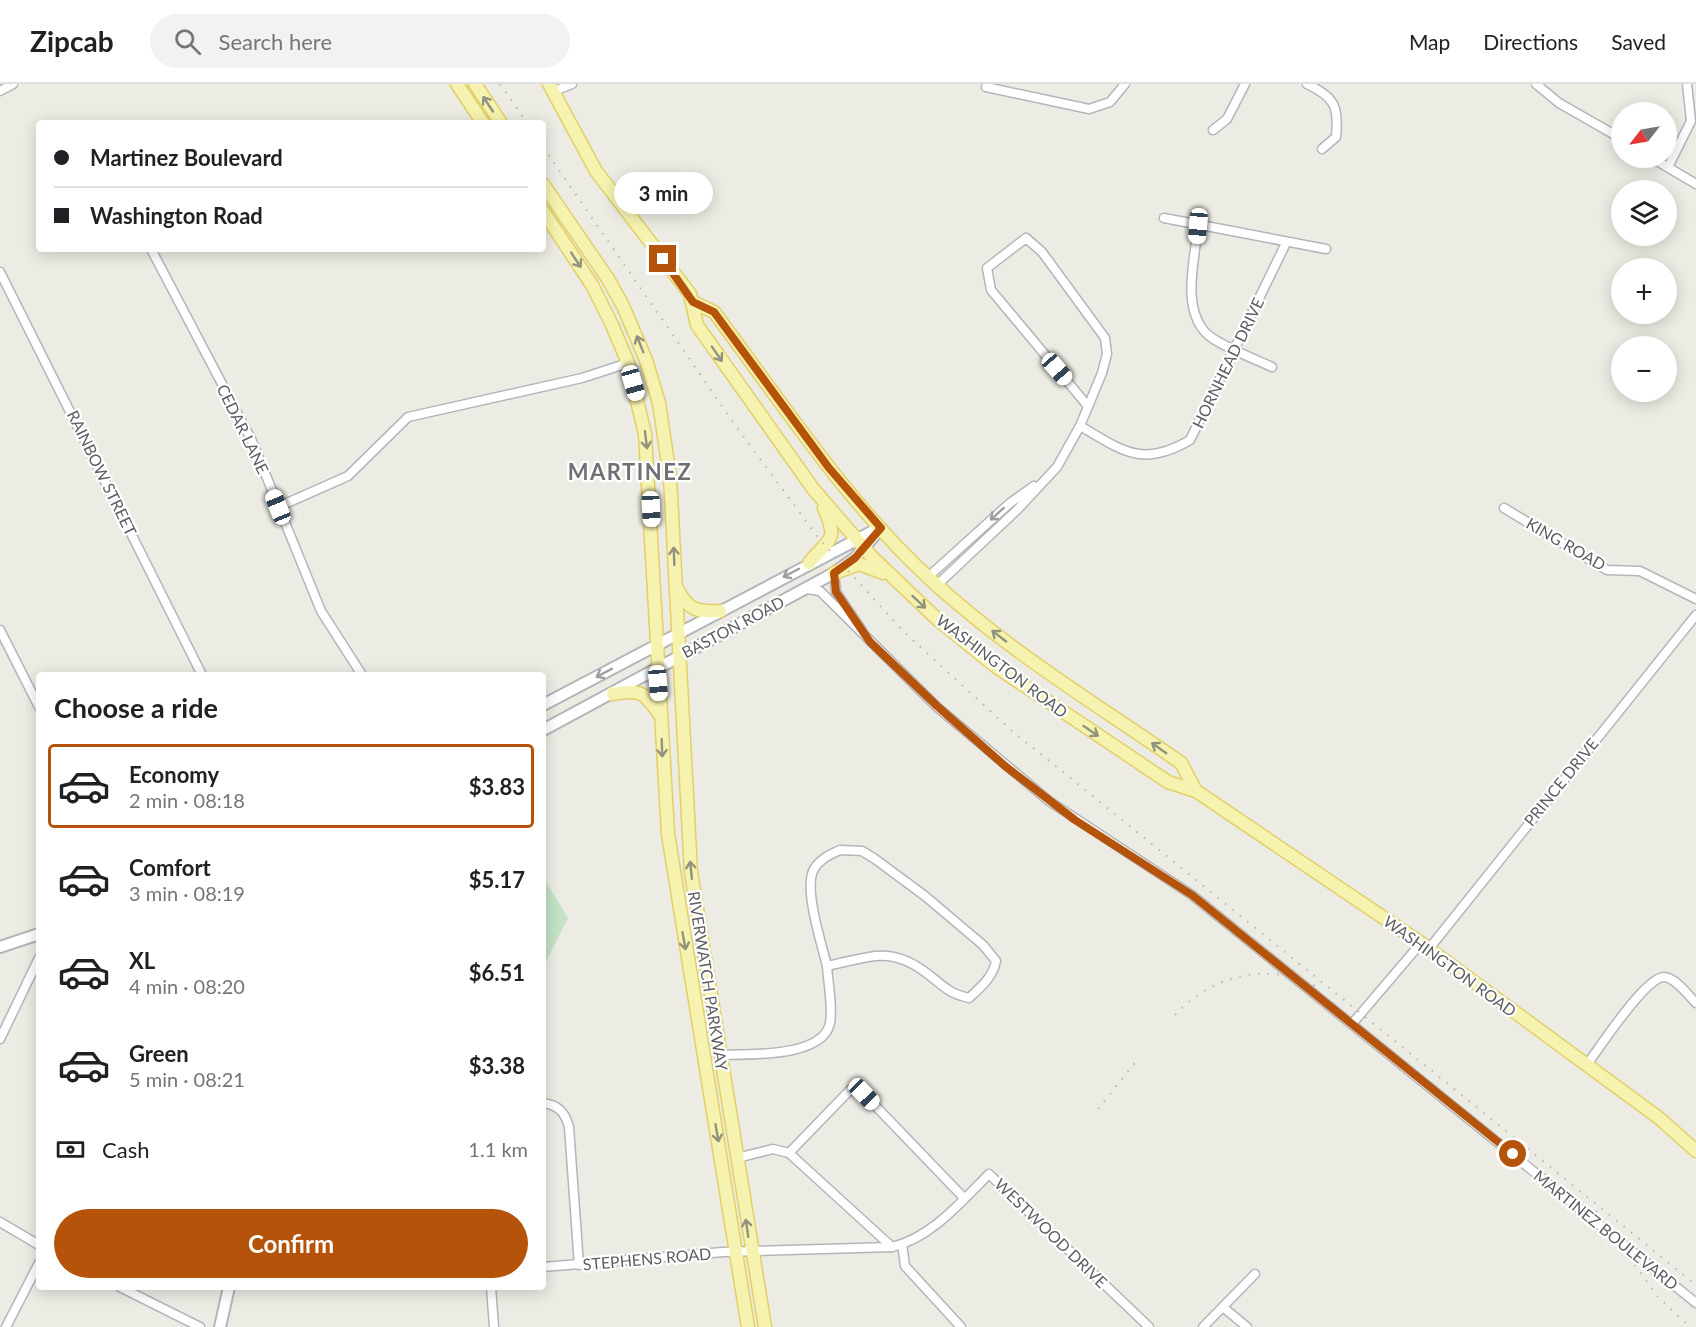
<!DOCTYPE html>
<html lang="en">
<head>
<meta charset="utf-8">
<style>
	:root { --surface:#fff; --page:#f2f2f2; --text:#202124; --muted:#757577; --line:#e0e0e0; --accent:#b45309 }
	body { margin:0; font-family:Lato,sans-serif; background:var(--page); color:var(--text); height:100vh; display:flex; flex-direction:column; font-size:22px; white-space:nowrap }
	* { box-sizing:border-box; margin:0 }
	p { font-size:20px; color:var(--muted) }
	.icon { flex:none; width:33px; height:33px; fill:none; stroke:currentColor; stroke-width:2; stroke-linecap:round; stroke-linejoin:round }
	.map { position:relative; flex:1; overflow:hidden }
	.drawer { position:absolute; left:36px; top:588px; width:510px; height:618px; display:flex; flex-direction:column; background:var(--surface); border-radius:6px; box-shadow:0 3px 15px #0003 }
	.drawer>* { flex:none }
	.hud { position:absolute; left:36px; top:36px; width:510px; height:132px; border-radius:6px; box-shadow:0 3px 15px #0003; display:grid; align-content:center; height:132px; padding:0 18px; background:var(--surface) }
	.needle { width:39px; rotate:239deg }
	.tools { position:absolute; left:1611px; top:18px; display:grid; gap:12px }
	.tools a { display:grid; place-items:center; width:66px; height:66px; border-radius:50%; background:var(--surface); box-shadow:0 3px 15px #0003; font-size:30px }
	.end { position:absolute; width:27px; height:27px; margin:-14px; border:8px solid #b45309; background:#fff; box-shadow:0 0 0 3px #fff }
	.from { border-radius:50% }
	.bubble { position:absolute; height:42px; border-radius:21px; background:var(--surface); box-shadow:0 3px 15px #0003; font-size:20px; font-weight:700; line-height:42px; text-align:center }
	.car { position:absolute; width:18px; height:36px; margin:-18px -9px; border-radius:8px; box-shadow:0 0 4px 2px #0007; background:linear-gradient(#fff 24%,#345 0 40%,#fff 0 76%,#345 0 86%,#fff 0) }
	.hud b { display:flex; align-items:center; gap:21px; height:57px; font-size:22px }
	.hud b+b { border-top:2px solid var(--line) }
	.hud i { width:15px; height:15px; background:var(--text) }
	ul { padding:0; list-style:none }
	li { display:flex; align-items:center; gap:18px; height:84px; margin:0 12px 9px; padding:0 6px; border:3px solid transparent; border-radius:6px }
	li div { flex:1 }
	li b { display:block; font-size:22px }
	li em { font-style:normal; font-weight:700 }
	li.selected { border-color:var(--accent) }
	li>.icon { width:54px; height:54px; stroke-width:1.5 }
	h2 { padding:0 18px; font-size:27px; line-height:72px }
	.pay { display:flex; align-items:center; gap:15px; height:66px; padding:0 18px; font-size:22px }
	.pay p { margin-inline-start:auto }
	.button { display:flex; gap:12px; margin-top:auto; padding:12px 18px }
	.button a { flex:1; height:69px; border-radius:36px; background:var(--accent); color:#fff; font-size:24px; font-weight:700; line-height:69px; text-align:center }
	header { display:flex; align-items:center; gap:36px; box-sizing:border-box; height:84px; padding:0 30px; background:var(--surface); border-bottom:2px solid var(--line) }
	header strong { font-size:28px }
	nav { display:flex; gap:33px; margin-inline-start:auto; font-size:21px }
	.search { width:420px; height:54px; background:var(--page); display:flex; align-items:center; gap:15px; box-sizing:border-box; padding:0 21px; border-radius:33px; color:var(--muted); font-size:22px }
	.map>svg:first-child { display:block }
</style>
</head>
<body>
<header>
<strong>Zipcab</strong>
<div class="search"><svg class="icon" aria-label="search" viewBox="0 0 24 24"><circle cx="10" cy="10" r="6"/><path d="M15 15l6 6"/></svg>Search here</div>
<nav><a>Map</a><a>Directions</a><a>Saved</a></nav>
</header>
<div class="map">
<svg width="1696" height="1243" viewBox="0 0 1696 1243">
	<rect width="100%" height="100%" fill="#edece4"/>
	<path fill="#c3e2c7" d="M543 793 568 834 546 877 543 876Z"/>
	<g fill="none" stroke-linecap="round" stroke-linejoin="round">
		<defs>
			<g id="street">
				<path d="M1307 0C1335 13 1339 23 1336 53L1322 65"/>
				<path d="M1536 0 1559 19 1622 55"/>
				<path d="M986 3 1089 25 1110 18 1125 0"/>
				<path d="M0 7 13 0"/>
				<path d="M552 8 572 0"/>
				<path d="M1213 46 1227 35 1245 0"/>
				<path d="M1652 74 1696 100"/>
				<path d="M1668 83 1691 37 1687 0"/>
				<path d="M1164 134 1326 165"/>
				<path d="M1198 142C1195 175 1181 223 1206 249 1216 260 1257 276 1272 283"/>
				<path d="M151 165 252 357 321 527 362 591"/>
				<path d="M0 188 202 591"/>
				<path d="M1080 342C1123 367 1142 384 1190 356L1286 159"/>
				<path d="M278 423 348 392 408 333 582 294 628 279"/>
				<path d="M1504 424 1607 486 1640 487 1696 515"/>
				<path d="M834 489 836 508 863 548"/>
				<path d="M928 493 1010 419 1034 402"/>
				<path d="M937 501 1017 426 1057 383 1080 342 1102 289 1107 270 1105 254 1042 168 1026 154 987 184 991 206 1087 321"/>
				<path d="M806 505 820 507 937 623 1049 717 1192 811 1696 1219"/>
				<path d="M0 546 39 623"/>
				<path d="M840 766 862 767 875 775 925 812 983 861 996 877C993 893 981 903 969 914 948 909 945 903 929 891 891 861 871 873 827 882 822 861 803 804 814 785 820 775 829 771 840 766Z"/>
				<path d="M1428 866 1696 531"/>
				<path d="M1352 940 1421 859"/>
				<path d="M0 955 39 874"/>
				<path d="M720 971C748 970 823 974 830 939 833 922 828 899 827 882"/>
				<path d="M1586 982C1598 966 1645 893 1664 893 1675 893 1688 911 1696 919"/>
				<path d="M543 1019C558 1021 565 1028 569 1043L579 1181"/>
				<path d="M789 1069 850 1006 864 1010 964 1114"/>
				<path d="M737 1074 773 1065 789 1069 892 1163"/>
				<path d="M0 1138 39 1161"/>
				<path d="M902 1160 905 1182 961 1243"/>
				<path d="M543 1183 723 1168 892 1163C931 1154 962 1117 989 1090L1149 1243"/>
				<path d="M120 1203 200 1243"/>
				<path d="M491 1203 494 1243"/>
				<path d="M1224 1224 1247 1243"/>
				<path d="M6 1243 39 1179"/>
				<path d="M1203 1243 1255 1190"/>
			</g>
			<g id="secondary">
				<path d="M543 621 877 445"/>
				<path d="M543 646 834 489 855 474 881 444"/>
				<path d="M0 863 39 850"/>
				<path d="M220 1243 229 1203"/>
			</g>
			<g id="primary">
				<path d="M457 0 483 39"/>
				<path d="M475 0 501 39"/>
				<path d="M549 0 596 87 690 210 697 241 814 406 872 473 937 535 995 582 1168 698 1196 707 1421 859 1659 1034 1696 1067"/>
				<path d="M543 100 608 195 623 222 646 276 659 319 670 393 691 788 765 1243"/>
				<path d="M543 127 592 201 612 241 628 279 645 350 668 750 748 1243"/>
				<path d="M693 218 714 228C783 320 846 418 931 496 1007 566 1096 620 1181 679L1196 707"/>
				<path d="M809 479C829 454 839 458 824 424"/>
				<path d="M834 489 859 480 883 489"/>
				<path d="M678 506C688 527 699 528 720 527"/>
				<path d="M613 610C641 605 644 608 660 631"/>
			</g>
		</defs>
		<use href="#street" stroke="#b4b5ba" stroke-width="11"/>
		<use href="#secondary" stroke="#b3b5ba" stroke-width="14"/>
		<use href="#primary" stroke="#e2cf68" stroke-width="15"/>
		<use href="#street" stroke="#fff" stroke-width="8"/>
		<use href="#secondary" stroke="#fff" stroke-width="10"/>
		<use href="#primary" stroke="#f6f3b0" stroke-width="12"/>
		<g stroke="#b4b5b5" stroke-width="2" stroke-dasharray="1.5 8" stroke-linecap="butt">
			<path d="M500 0 527 39"/>
			<path d="M543 63 735 341 820 456 904 548 1011 646 1696 1201"/>
			<path d="M1175 931C1213 890 1271 876 1321 905"/>
			<path d="M1098 1025 1139 974"/>
			<path d="M1596 1127 1658 1213 1690 1243"/>
		</g>
	</g>
	<defs><path id="oneway-shaft" d="M-6 0H5M1.5-3L5.5 0L1.5 3" fill="none" stroke-width="1.6" stroke-linecap="round" stroke-linejoin="round" transform="scale(1.5)"/></defs>
	<g stroke="#92927e">
		<use href="#oneway-shaft" transform="translate(488 20) rotate(-124)"/>
		<use href="#oneway-shaft" transform="translate(576 176) rotate(57)"/>
		<use href="#oneway-shaft" transform="translate(640 260) rotate(-112)"/>
		<use href="#oneway-shaft" transform="translate(717 270) rotate(55)"/>
		<use href="#oneway-shaft" transform="translate(646 356) rotate(83)"/>
		<use href="#oneway-shaft" transform="translate(674 472) rotate(-92)"/>
		<use href="#oneway-shaft" transform="translate(919 518) rotate(43)"/>
		<use href="#oneway-shaft" transform="translate(999 552) rotate(-142)"/>
		<use href="#oneway-shaft" transform="translate(1091 647) rotate(34)"/>
		<use href="#oneway-shaft" transform="translate(662 664) rotate(88)"/>
		<use href="#oneway-shaft" transform="translate(1159 664) rotate(-145)"/>
		<use href="#oneway-shaft" transform="translate(691 786) rotate(-96)"/>
		<use href="#oneway-shaft" transform="translate(684 857) rotate(80)"/>
		<use href="#oneway-shaft" transform="translate(717 1049) rotate(80)"/>
		<use href="#oneway-shaft" transform="translate(747 1144) rotate(-98)"/>
	</g>
	<g stroke="#9d9ea1">
		<use href="#oneway-shaft" transform="translate(997 430) rotate(138)"/>
		<use href="#oneway-shaft" transform="translate(791 489) rotate(152)"/>
		<use href="#oneway-shaft" transform="translate(604 589) rotate(152)"/>
	</g>
	<g fill="none" stroke-linecap="round" stroke-linejoin="round">
		<path stroke="#b45309" stroke-width="8" d="M663 175 693 218 714 228 829 384 881 444 855 474 834 489 836 508 870 558 937 622 1005 682 1075 736 1192 811 1513 1070"/>
	</g>
	<g text-anchor="middle" stroke-width="4.5" stroke-linejoin="round" paint-order="stroke">
		<g font-size="16" fill="#5c5e63" stroke="#fff">
			<text transform="translate(1228 279) rotate(-64)" y="6">HORNHEAD DRIVE</text>
			<text transform="translate(243 345) rotate(64)" y="6">CEDAR LANE</text>
			<text transform="translate(102 389) rotate(64)" y="6">RAINBOW STREET</text>
			<text transform="translate(1566 460) rotate(30)" y="6">KING ROAD</text>
			<text transform="translate(733 543) rotate(-28)" y="6">BASTON ROAD</text>
			<text transform="translate(1002 582) rotate(37)" y="6">WASHINGTON ROAD</text>
			<text transform="translate(1561 698) rotate(-51)" y="6">PRINCE DRIVE</text>
			<text transform="translate(1450 882) rotate(36)" y="6">WASHINGTON ROAD</text>
			<text transform="translate(708 897) rotate(81)" y="6">RIVERWATCH PARKWAY</text>
			<text transform="translate(1606 1146) rotate(39)" y="6">MARTINEZ BOULEVARD</text>
			<text transform="translate(1051 1149) rotate(44)" y="6">WESTWOOD DRIVE</text>
			<text transform="translate(647 1175) rotate(-5)" y="6">STEPHENS ROAD</text>
		</g>
		<g font-size="22" font-weight="bold" letter-spacing="1.5" fill="#6d7075" stroke="#fff">
			<text x="630" y="396">MARTINEZ</text>
		</g>
	</g>
</svg>
<div class="tools">
<a><svg class="needle" viewBox="-14 -14 28 28"><path d="M0-13l5 13h-10z" fill="#e53935"/><path d="M0 13l5-13h-10z" fill="#757577"/></svg></a>
<a><svg class="icon" aria-label="layers" viewBox="0 0 24 24"><path d="M12 4l9 5-9 5-9-5zM3 14l9 5 9-5"/></svg></a>
<a>+</a>
<a>−</a>
</div>
<i class="end from" style="left:1513px;top:1070px"></i>
<i class="end" style="left:663px;top:175px"></i>
<div class="bubble" style="left:614px;top:88px;width:99px">3 min</div>
<i class="car" style="left:1198px;top:142px;rotate:185deg"></i>
<i class="car" style="left:1057px;top:285px;rotate:139deg"></i>
<i class="car" style="left:633px;top:299px;rotate:164deg"></i>
<i class="car" style="left:278px;top:423px;rotate:338deg"></i>
<i class="car" style="left:651px;top:425px;rotate:177deg"></i>
<i class="car" style="left:658px;top:599px;rotate:175deg"></i>
<i class="car" style="left:864px;top:1010px;rotate:136deg"></i>
<div class="hud">
<b><i class="from"></i>Martinez Boulevard</b>
<b><i></i>Washington Road</b>
</div>
<section class="drawer">
<h2>Choose a ride</h2>
<ul>
<li class="selected"><svg class="icon" aria-label="car" viewBox="0 0 24 24"><path d="M5 17H2v-5l4-1 3-4h7l3 4 3 1v5h-3M9 17h6M6 11h13"/><circle cx="7" cy="17" r="2"/><circle cx="17" cy="17" r="2"/></svg><div><b>Economy</b><p>2 min · 08:18</p></div><em>$3.83</em></li>
<li><svg class="icon" aria-label="car" viewBox="0 0 24 24"><path d="M5 17H2v-5l4-1 3-4h7l3 4 3 1v5h-3M9 17h6M6 11h13"/><circle cx="7" cy="17" r="2"/><circle cx="17" cy="17" r="2"/></svg><div><b>Comfort</b><p>3 min · 08:19</p></div><em>$5.17</em></li>
<li><svg class="icon" aria-label="car" viewBox="0 0 24 24"><path d="M5 17H2v-5l4-1 3-4h7l3 4 3 1v5h-3M9 17h6M6 11h13"/><circle cx="7" cy="17" r="2"/><circle cx="17" cy="17" r="2"/></svg><div><b>XL</b><p>4 min · 08:20</p></div><em>$6.51</em></li>
<li><svg class="icon" aria-label="car" viewBox="0 0 24 24"><path d="M5 17H2v-5l4-1 3-4h7l3 4 3 1v5h-3M9 17h6M6 11h13"/><circle cx="7" cy="17" r="2"/><circle cx="17" cy="17" r="2"/></svg><div><b>Green</b><p>5 min · 08:21</p></div><em>$3.38</em></li>
</ul>
<div class="pay"><svg class="icon" aria-label="cash" viewBox="0 0 24 24"><path d="M3 7h18v10H3z"/><circle cx="12" cy="12" r="2"/></svg>Cash<p>1.1 km</p></div>
<div class="button"><a>Confirm</a></div>
</section>
</div>
</body>
</html>
